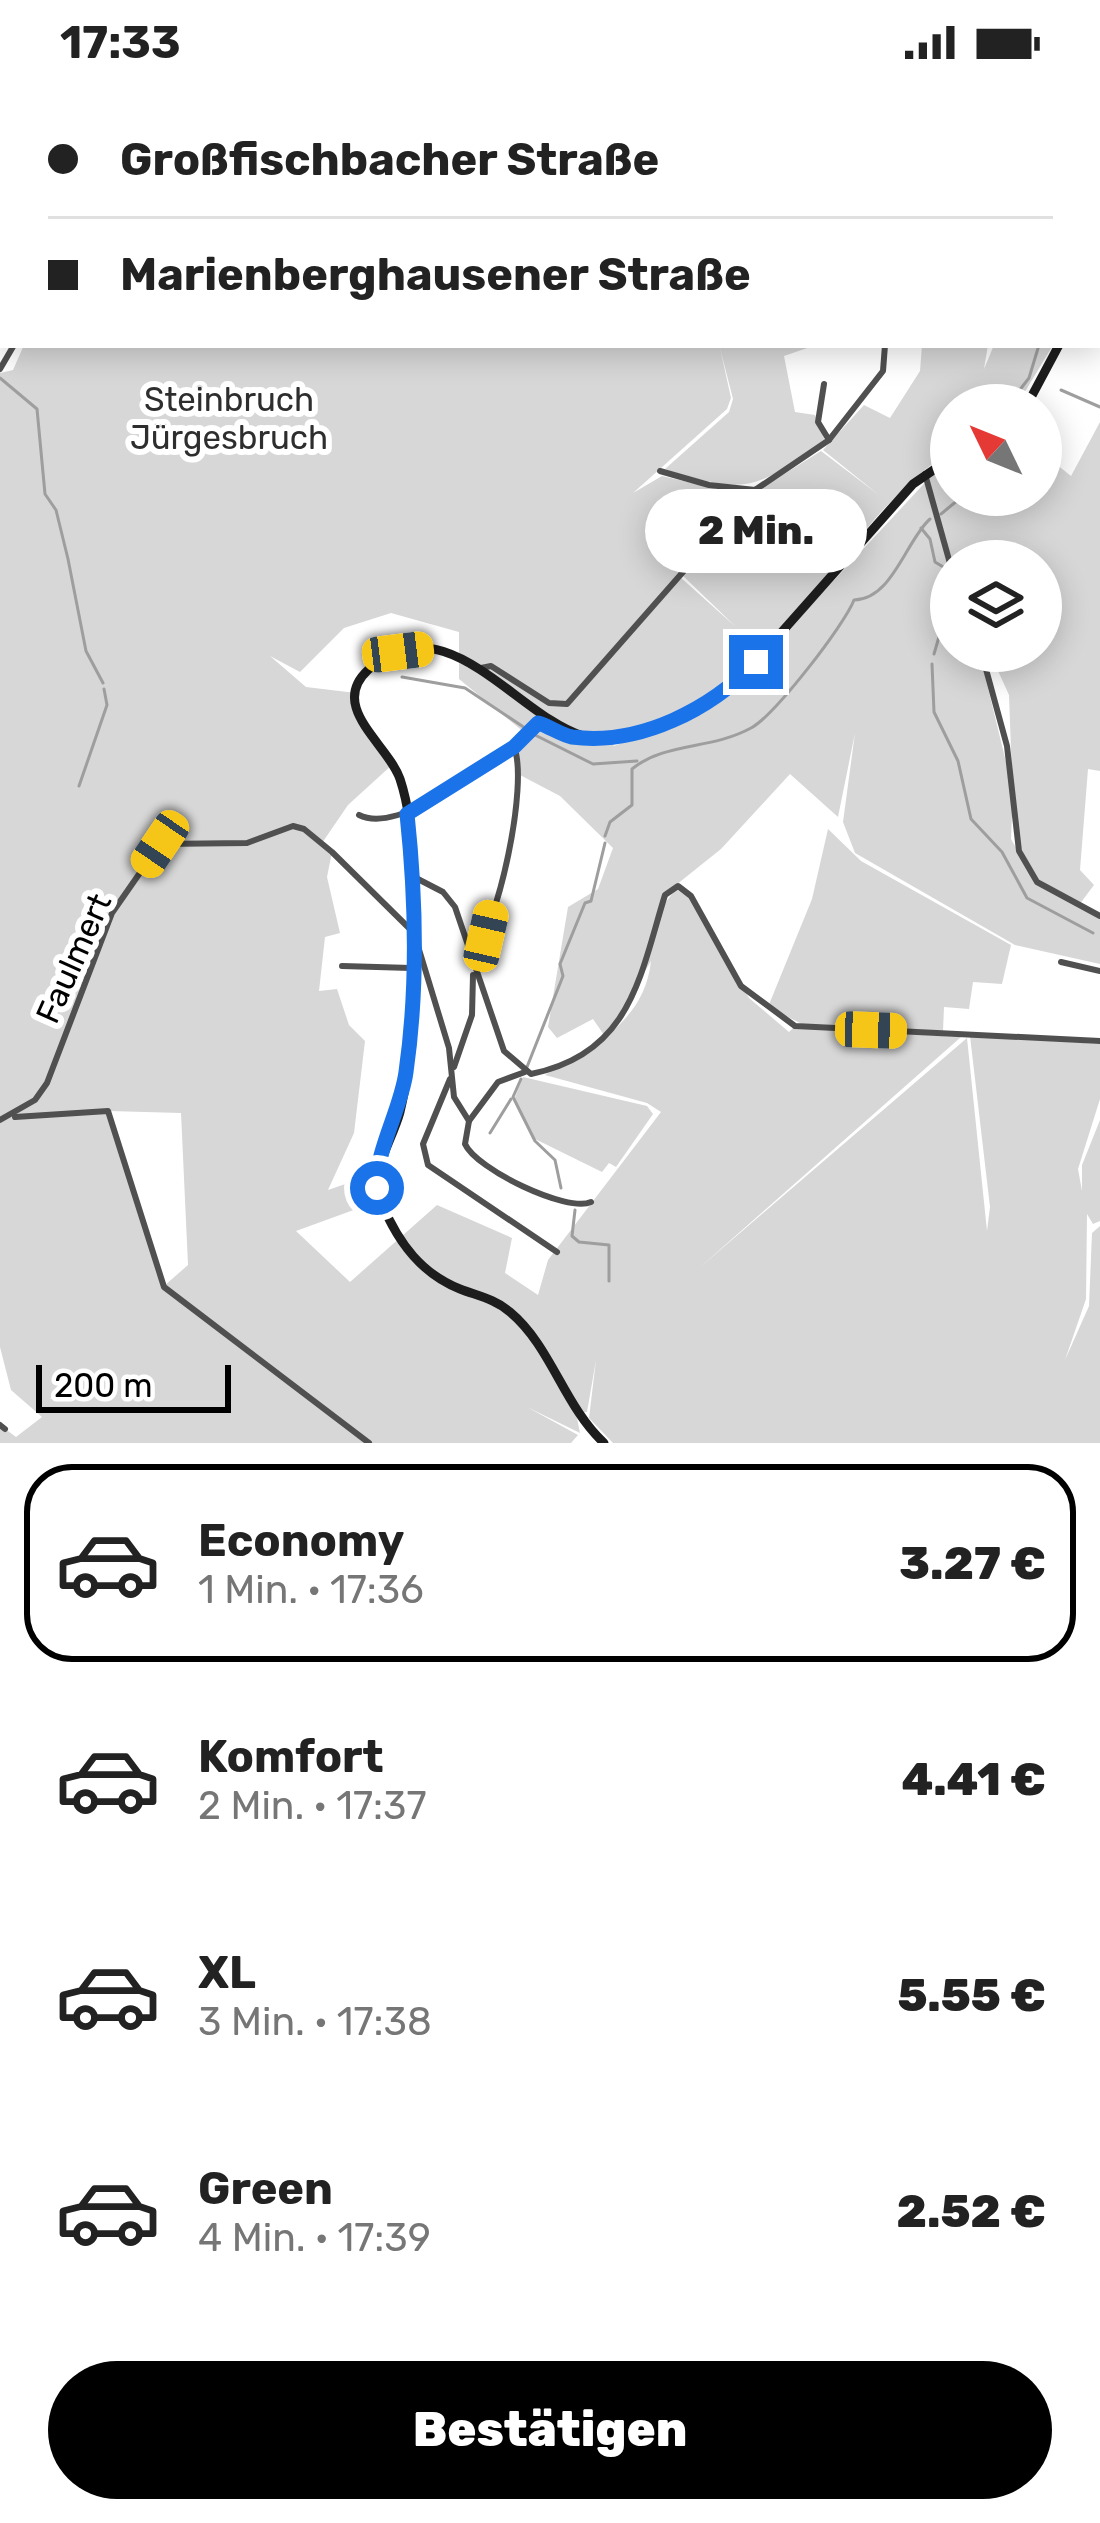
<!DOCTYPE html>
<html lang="de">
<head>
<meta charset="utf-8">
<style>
	:root { --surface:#fff; --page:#f6f6f6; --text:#222; --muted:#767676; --line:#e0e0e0; --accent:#000 }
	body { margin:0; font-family:Rubik,sans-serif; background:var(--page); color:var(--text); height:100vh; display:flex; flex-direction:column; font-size:45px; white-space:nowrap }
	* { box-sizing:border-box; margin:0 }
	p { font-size:39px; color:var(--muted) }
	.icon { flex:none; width:66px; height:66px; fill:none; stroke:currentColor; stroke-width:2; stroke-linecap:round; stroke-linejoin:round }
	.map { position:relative; height:1359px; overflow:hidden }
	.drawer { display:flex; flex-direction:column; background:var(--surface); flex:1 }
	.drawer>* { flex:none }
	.guide { position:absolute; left:0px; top:0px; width:1101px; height:264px; box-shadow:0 6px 30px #0003; display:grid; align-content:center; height:264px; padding:0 48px; background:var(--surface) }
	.needle { width:78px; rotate:313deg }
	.controls { position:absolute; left:930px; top:300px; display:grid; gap:24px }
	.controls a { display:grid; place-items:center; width:132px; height:132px; border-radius:50%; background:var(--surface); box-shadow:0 6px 30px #0003; font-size:60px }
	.scale { position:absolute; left:36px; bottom:30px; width:195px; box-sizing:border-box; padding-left:12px; border:6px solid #000; border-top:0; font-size:33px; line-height:42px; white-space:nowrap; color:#000; -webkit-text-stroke:9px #fff; paint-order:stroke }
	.end { position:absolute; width:54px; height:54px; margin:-27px; border:15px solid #1a73e8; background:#fff; box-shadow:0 0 0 6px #fff }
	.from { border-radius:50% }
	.bubble { position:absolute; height:84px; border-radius:42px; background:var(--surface); box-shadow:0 6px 30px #0003; font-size:39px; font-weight:800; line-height:84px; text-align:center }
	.car { position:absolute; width:36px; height:72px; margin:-36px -18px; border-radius:15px; box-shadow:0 0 9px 3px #0007; background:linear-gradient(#f5c518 24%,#345 0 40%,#f5c518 0 76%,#345 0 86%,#f5c518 0) }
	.guide b { display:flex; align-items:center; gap:42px; height:114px; font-size:45px }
	.guide b+b { border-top:3px solid var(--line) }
	.guide i { width:30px; height:30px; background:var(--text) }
	ul { padding:21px 0 0; list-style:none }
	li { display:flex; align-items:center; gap:36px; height:198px; margin:0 24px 18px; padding:0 24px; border:6px solid transparent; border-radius:48px }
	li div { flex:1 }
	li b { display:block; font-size:45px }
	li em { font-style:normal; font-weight:800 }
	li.selected { border-color:var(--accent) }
	li>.icon { width:108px; height:108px; stroke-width:1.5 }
	.action { display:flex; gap:24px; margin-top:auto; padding:24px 48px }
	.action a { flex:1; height:138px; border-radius:72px; background:var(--accent); color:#fff; font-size:48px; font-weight:800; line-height:138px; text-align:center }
	.status { display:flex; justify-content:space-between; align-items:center; height:84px; padding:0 60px; background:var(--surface); direction:ltr }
	.status svg { height:33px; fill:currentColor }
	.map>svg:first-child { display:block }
</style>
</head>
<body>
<div class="status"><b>17:33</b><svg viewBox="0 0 49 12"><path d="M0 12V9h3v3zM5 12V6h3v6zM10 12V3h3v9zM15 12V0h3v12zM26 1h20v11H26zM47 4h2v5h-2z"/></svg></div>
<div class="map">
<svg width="1100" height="1359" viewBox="0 0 1100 1359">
	<rect width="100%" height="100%" fill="#fff"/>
	<g fill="#d7d7d7" fill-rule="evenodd">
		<path d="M24 261H816L784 272 795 328 815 331 825 357C754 405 750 412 665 385L729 328 733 315 720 264 731 314 727 325 633 409 662 392 748 412 604 574 679 492 737 544 681 490 759 406 821 367 879 411 823 366 864 321 890 334 920 287 922 261H988L984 285 994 261H1053L1017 321H951V367C860 425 809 539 727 602 691 629 649 640 607 651L614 662 709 625 732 606 934 389 951 380V411H1041V368L1071 392 1100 338V687L1088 685 1080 786 1094 801 1079 821 1035 793 1014 749 1009 611 989 567H1041V477H951V567H979L1013 707 1011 755 1036 798 1100 835V880L1015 861 855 769 843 738 855 649 838 733 790 690 721 765 671 805 665 819 676 805 689 814 749 914 789 948 793 944 961 953 698 1185 967 954 987 1147 990 1123 970 952 1100 960V1015L1078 1085 1082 1107V1081L1100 1036V1137L1093 1140 1087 1130 1086 1215 1065 1276 1089 1222 1092 1149 1100 1142V1359H613L589 1334 596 1276 587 1328 576 1329 580 1349 527 1323 578 1351 571 1359H0V1341L16 1353 42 1333 11 1306 0 1263V289L13 286ZM391 529 459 548V595L525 649 514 663 520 691 560 712 613 764 598 805 568 823 548 943 557 954 593 935 606 954 651 877C645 937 592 964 545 991L647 1019 661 1028 548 1176 538 1211 505 1189 512 1154 437 1121 350 1198 296 1147 381 1116 377 1089 328 1106 354 1049 365 957 349 941 337 905 319 907 325 853 340 849 327 793 332 768 322 759 348 721 393 680 354 622 356 609 306 603 270 572 300 588 344 544ZM109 1027 181 1029 188 1181 164 1202Z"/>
		<path d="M828 745 861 777 1011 861 1002 900 973 898 969 925 944 923 943 947 804 941 768 923 812 815Z"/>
		<path d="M523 993 647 1022 653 1030 616 1083 609 1079 602 1088 533 1054 514 1016Z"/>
	</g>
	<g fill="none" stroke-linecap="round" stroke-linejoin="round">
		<g stroke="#9e9e9e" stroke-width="3">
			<path d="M0 294 37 325 45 410 56 426 68 475 86 567 103 599"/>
			<path d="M1061 306 1100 323"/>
			<path d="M1008 321 1029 294 1039 261"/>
			<path d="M941 430 964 411"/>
			<path d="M921 444 930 455 935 478 945 484 950 515 934 570"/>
			<path d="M932 580 934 628 958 677 971 735 1002 768 1027 814 1093 849"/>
			<path d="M402 593 465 604 525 644"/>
			<path d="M533 650 593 680 637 677"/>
			<path d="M79 702 107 621 104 605"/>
			<path d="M605 752 610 738 632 721V685C665 658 711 666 751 644 775 631 845 540 854 516 893 515 906 456 930 435"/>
			<path d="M527 983 563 892 560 880 585 819 591 817 605 759"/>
			<path d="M521 995 513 1013 535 1057 555 1076 561 1104"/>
			<path d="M490 1049 511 1015"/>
			<path d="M575 1126 572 1152 579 1158 609 1161V1197"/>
		</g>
		<defs>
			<g id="primary">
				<path d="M668 0 696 3"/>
				<path d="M766 3 792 0"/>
			</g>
		</defs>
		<use href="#primary" stroke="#dbdbdb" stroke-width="14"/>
		<g stroke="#505050" stroke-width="6">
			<path d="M661 3 662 0"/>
			<path d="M905 3 911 0"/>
			<path d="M0 106 3 105"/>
			<path d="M0 232 3 228"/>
			<path d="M0 285 14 261"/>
			<path d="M824 300 818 338 829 356"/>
			<path d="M660 387 709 401 755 406 829 356 883 287 885 261"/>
			<path d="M925 390 951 483"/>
			<path d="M981 567 1007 662 1019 767 1037 798 1100 832"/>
			<path d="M481 584 491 582 549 619 567 620 755 406"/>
			<path d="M359 731C399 751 479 685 514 663"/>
			<path d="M414 793 443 808 455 823 504 967 531 990C631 970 640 892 665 811L678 802 691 812 741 902 795 942 1100 957"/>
			<path d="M472 871C498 844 529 699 514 663L538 639 579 652"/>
			<path d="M1061 878 1100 887"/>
			<path d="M342 882 411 884"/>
			<path d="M454 983 472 931 473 891"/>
			<path d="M450 995 423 1060 428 1081 557 1168"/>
			<path d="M15 1033 108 1027 164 1203 369 1359"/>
			<path d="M0 1036 35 1016 47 999 112 829 160 760 247 759 293 742 304 745 332 768 414 849 449 964 454 1013 469 1037 498 998 525 988"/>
			<path d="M469 1037 465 1060C476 1085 567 1129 591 1118"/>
			<path d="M0 1341 5 1345"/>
		</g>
		<g stroke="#1d1d1d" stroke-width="9">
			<path d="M1033 0 1036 3"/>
			<path d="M1043 0 1044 3"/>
			<path d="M1027 321 1059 261"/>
			<path d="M604 1359C564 1322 551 1262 510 1228 495 1215 478 1212 460 1205 422 1190 399 1160 383 1122 368 1086 391 1061 400 1028 415 967 418 856 414 793 413 761 410 725 400 695 388 660 328 623 368 586 445 516 515 631 583 652 626 665 709 624 740 595L913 400 951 374"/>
		</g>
		<use href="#primary" stroke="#000" stroke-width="10"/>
		<defs>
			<g id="rail">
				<path d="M614 3 619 0"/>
				<path d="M0 71 3 70"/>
			</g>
		</defs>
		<use href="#rail" stroke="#000" stroke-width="8"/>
		<use href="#rail" stroke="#fff" stroke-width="3" stroke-dasharray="9" stroke-linecap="butt"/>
	</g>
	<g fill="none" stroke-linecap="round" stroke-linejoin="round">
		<path stroke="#1a73e8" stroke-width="15" d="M377 1104C375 1067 401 1026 406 988 418 904 416 815 407 730L514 663 538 639C549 642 561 651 572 653 640 662 711 625 756 578"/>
	</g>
	<g text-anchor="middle" stroke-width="12" stroke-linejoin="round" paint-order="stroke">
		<g font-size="33" fill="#2e2e2e" stroke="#fff">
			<text x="229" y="327">Steinbruch<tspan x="229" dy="38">Jürgesbruch</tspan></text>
		</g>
		<g font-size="33" fill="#000" stroke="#fff">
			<text transform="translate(73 874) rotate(-66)" y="12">Faulmert</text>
		</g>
	</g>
</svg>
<div class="controls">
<a><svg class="needle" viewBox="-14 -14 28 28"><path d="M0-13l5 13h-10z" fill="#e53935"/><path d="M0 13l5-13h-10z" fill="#767676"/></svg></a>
<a><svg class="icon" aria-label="layers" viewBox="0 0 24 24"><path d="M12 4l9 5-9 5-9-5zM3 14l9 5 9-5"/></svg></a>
</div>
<div class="scale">200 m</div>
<i class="end from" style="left:377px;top:1104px"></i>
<i class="end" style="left:756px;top:578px"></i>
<div class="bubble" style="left:645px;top:405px;width:222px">2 Min.</div>
<i class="car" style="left:398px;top:568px;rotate:83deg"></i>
<i class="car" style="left:160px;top:760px;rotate:214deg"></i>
<i class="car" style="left:486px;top:852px;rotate:13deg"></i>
<i class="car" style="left:871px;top:946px;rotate:92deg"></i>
<div class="guide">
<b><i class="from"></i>Großfischbacher Straße</b>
<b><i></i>Marienberghausener Straße</b>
</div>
</div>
<section class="drawer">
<ul>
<li class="selected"><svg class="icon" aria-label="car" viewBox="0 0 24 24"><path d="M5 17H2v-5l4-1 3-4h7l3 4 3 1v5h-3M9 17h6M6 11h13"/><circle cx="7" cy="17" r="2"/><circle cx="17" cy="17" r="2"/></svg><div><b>Economy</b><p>1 Min. · 17:36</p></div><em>3.27 €</em></li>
<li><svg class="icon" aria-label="car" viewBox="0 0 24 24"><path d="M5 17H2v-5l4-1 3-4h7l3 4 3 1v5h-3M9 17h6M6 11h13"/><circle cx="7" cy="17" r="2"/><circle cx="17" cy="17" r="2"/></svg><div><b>Komfort</b><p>2 Min. · 17:37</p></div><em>4.41 €</em></li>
<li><svg class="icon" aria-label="car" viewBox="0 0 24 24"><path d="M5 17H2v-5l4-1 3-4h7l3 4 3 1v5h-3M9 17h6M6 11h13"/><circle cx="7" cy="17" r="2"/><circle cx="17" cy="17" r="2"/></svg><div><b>XL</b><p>3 Min. · 17:38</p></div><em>5.55 €</em></li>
<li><svg class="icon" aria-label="car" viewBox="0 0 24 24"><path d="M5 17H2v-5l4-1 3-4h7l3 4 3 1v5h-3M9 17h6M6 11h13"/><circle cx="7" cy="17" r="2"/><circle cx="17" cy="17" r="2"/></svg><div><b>Green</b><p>4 Min. · 17:39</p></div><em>2.52 €</em></li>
</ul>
<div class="action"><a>Bestätigen</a></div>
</section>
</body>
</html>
